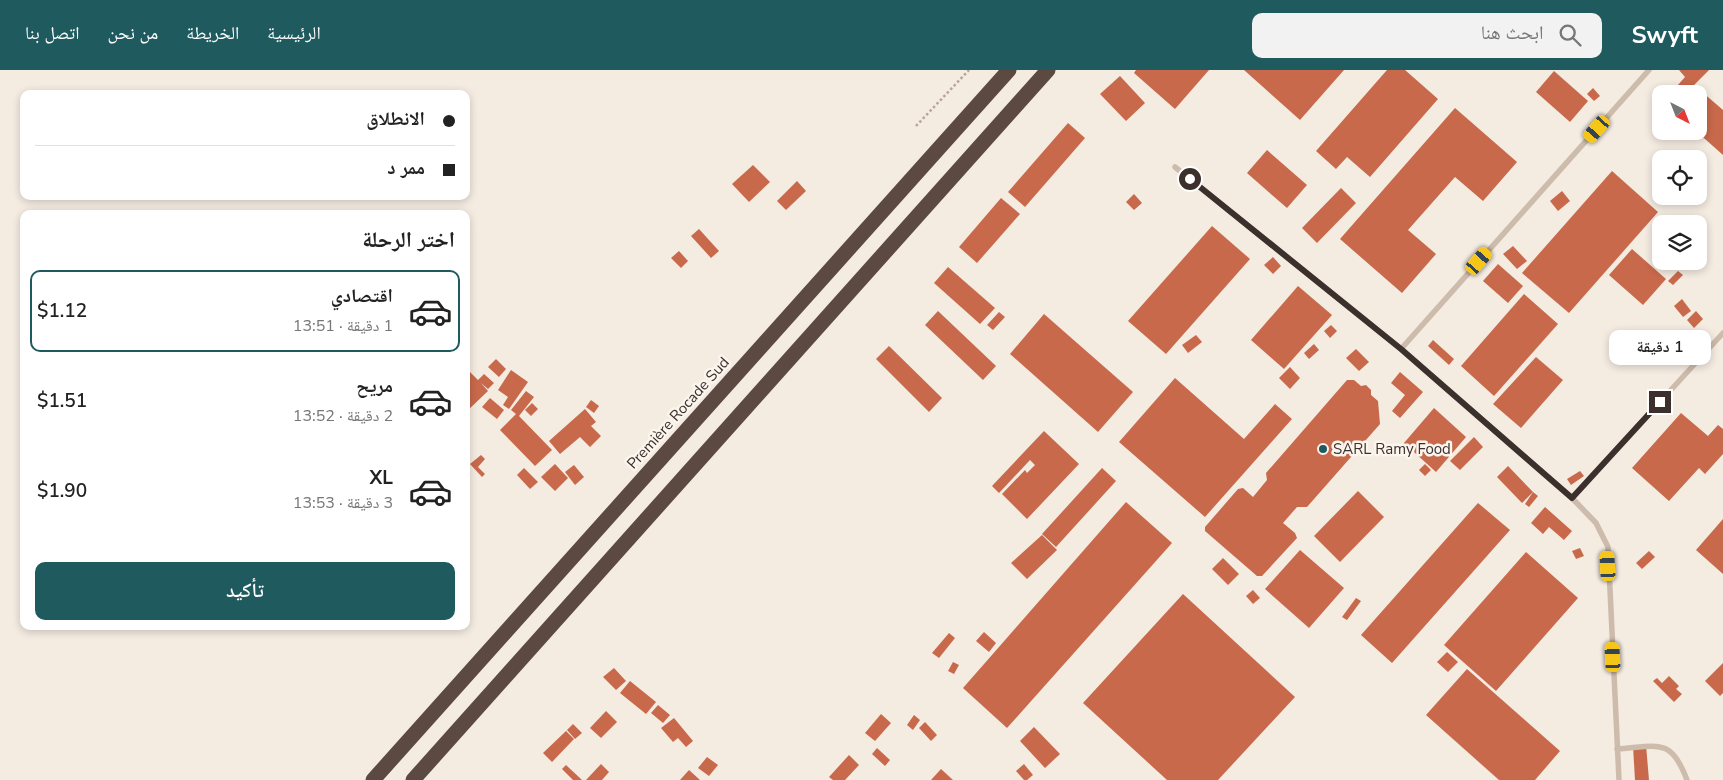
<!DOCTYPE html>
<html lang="ar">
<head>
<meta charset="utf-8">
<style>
	:root { --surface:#fff; --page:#f2f2f2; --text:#222; --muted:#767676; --line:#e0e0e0; --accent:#1f5a5e }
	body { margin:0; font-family:"Nunito Sans","Noto Naskh Arabic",sans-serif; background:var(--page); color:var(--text); direction:rtl; height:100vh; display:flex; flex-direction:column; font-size:19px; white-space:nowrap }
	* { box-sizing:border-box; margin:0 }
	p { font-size:16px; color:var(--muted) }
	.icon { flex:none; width:28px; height:28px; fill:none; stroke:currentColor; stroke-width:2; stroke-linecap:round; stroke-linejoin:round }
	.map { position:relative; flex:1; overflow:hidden; direction:ltr }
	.drawer { position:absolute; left:20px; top:140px; width:450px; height:420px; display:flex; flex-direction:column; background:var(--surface); border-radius:10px; box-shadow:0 2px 8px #0003; direction:rtl }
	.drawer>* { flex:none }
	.hud { position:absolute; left:20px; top:20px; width:450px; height:110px; border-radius:10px; box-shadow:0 2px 8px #0003; direction:rtl; display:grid; align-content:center; height:110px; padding:0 15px; background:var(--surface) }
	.needle { width:32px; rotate:138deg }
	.buttons { position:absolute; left:1652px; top:15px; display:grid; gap:10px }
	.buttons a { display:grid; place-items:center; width:55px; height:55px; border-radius:10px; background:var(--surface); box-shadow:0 2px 8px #0003; font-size:25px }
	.end { position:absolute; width:22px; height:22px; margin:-11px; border:6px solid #3b302b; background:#fff; box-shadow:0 0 0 2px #fff }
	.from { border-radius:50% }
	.bubble { position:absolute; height:35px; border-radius:10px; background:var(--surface); box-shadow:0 2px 8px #0003; font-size:16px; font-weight:600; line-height:35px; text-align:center; direction:rtl }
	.car { position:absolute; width:15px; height:30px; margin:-15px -8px; border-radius:6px; box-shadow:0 0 4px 1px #0007; background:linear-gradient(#f5c518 24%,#345 0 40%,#f5c518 0 76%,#345 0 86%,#f5c518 0) }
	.hud b { display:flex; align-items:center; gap:18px; height:48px; font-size:19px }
	.hud b+b { border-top:1px solid var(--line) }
	.hud i { width:12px; height:12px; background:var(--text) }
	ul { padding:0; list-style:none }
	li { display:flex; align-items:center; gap:15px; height:82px; margin:0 10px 8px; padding:0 5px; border:2px solid transparent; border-radius:10px }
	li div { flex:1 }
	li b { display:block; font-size:19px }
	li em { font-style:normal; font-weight:600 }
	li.active { border-color:var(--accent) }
	li>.icon { width:45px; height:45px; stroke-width:1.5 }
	h2 { padding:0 15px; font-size:22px; line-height:60px }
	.primary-button { display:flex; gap:10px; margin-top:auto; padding:10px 15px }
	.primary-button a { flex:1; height:58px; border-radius:10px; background:var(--accent); color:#fff; font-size:20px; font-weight:600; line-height:58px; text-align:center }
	header { display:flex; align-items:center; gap:30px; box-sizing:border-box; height:70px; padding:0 25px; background:var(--accent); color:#fff }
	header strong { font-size:24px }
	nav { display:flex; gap:28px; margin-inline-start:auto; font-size:18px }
	.search { width:350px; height:45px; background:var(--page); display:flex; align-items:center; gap:12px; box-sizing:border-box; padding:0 18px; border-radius:10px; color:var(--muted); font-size:19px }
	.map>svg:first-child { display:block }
</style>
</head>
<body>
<header>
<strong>Swyft</strong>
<div class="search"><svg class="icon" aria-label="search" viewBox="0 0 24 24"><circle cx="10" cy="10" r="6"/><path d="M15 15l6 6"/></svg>ابحث هنا</div>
<nav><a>الرئيسية</a><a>الخريطة</a><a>من نحن</a><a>اتصل بنا</a></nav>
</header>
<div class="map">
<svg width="1723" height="710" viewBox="0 0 1723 710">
	<rect width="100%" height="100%" fill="#f4ebe1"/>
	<g fill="#c8694b">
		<path d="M1136 0H1209L1175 39 1134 3Z"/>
		<path d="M1244 0H1344L1300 50Z"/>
		<path d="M1387 0H1405L1438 29 1370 107 1347 87 1336 99 1316 81Z"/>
		<path d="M1679 0H1709L1694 15 1723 40V85L1696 61H1699V24H1670L1685 7Z"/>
		<path d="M1554 1 1588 31 1570 52 1536 22Z"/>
		<path d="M1120 6 1145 33 1126 51 1100 24Z"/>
		<path d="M1593 18 1600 26 1594 31 1587 24Z"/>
		<path d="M1455 38 1517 92 1483 131 1455 107 1408 160 1436 184 1402 223 1340 169Z"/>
		<path d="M1068 53 1085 68 1025 137 1008 122Z"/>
		<path d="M1267 80 1307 115 1287 138 1247 103Z"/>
		<path d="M753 95 770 112 749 132 732 114Z"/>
		<path d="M1612 101 1658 142 1569 243 1522 203Z"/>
		<path d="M797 111 806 121 786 140 777 131Z"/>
		<path d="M1341 118 1356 133 1317 173 1302 158Z"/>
		<path d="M1562 121 1570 131 1558 141 1550 131Z"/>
		<path d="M1134 124 1142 133 1134 140 1126 132Z"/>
		<path d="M1001 128 1020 144 977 193 959 177Z"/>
		<path d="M1212 156 1250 189 1166 284 1128 251Z"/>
		<path d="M699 159 719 181 711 188 691 166Z"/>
		<path d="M1513 176 1527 191 1517 199 1503 184Z"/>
		<path d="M1632 179 1666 209 1643 235 1609 205Z"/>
		<path d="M679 181 688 191 681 198 671 188Z"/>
		<path d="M1273 187 1281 196 1273 204 1264 195Z"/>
		<path d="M1498 194 1523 216 1508 233 1483 211Z"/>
		<path d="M948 197 995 238 980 254 934 213Z"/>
		<path d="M1678 201 1683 205 1673 215 1668 211Z"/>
		<path d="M1298 216 1332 245 1284 299 1251 270Z"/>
		<path d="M1524 224 1558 254 1494 326 1461 296Z"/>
		<path d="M1682 229 1691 241 1683 247 1674 236Z"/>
		<path d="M938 241 996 296 983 310 925 255Z"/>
		<path d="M1696 241 1703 249 1694 258 1687 250Z"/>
		<path d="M999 242 1005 247 993 260 987 255Z"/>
		<path d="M1044 244 1133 322 1098 362 1010 284Z"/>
		<path d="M1331 255 1337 261 1330 268 1324 261Z"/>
		<path d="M1196 265 1202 272 1188 283 1182 275Z"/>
		<path d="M1433 270 1454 289 1449 295 1428 276Z"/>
		<path d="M1314 274 1319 280 1309 289 1304 283Z"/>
		<path d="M889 276 942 328 929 342 876 289Z"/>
		<path d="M1356 279 1369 292 1359 301 1346 288Z"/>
		<path d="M1536 287 1563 310 1521 358 1493 334Z"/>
		<path d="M496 289 506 299 499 307 488 297Z"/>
		<path d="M1290 297 1300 308 1290 319 1279 308Z"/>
		<path d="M468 300 478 310 484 304 494 313 488 319 481 313 488 321 466 342V319L469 316 466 313V302Z"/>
		<path d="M511 300 528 312 509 339 503 335 508 327 498 320Z"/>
		<path d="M1400 302 1423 322 1400 348 1392 341 1405 325 1391 313Z"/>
		<path d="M1175 308 1244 369 1275 334 1292 349 1205 447 1119 372Z"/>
		<path d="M1347 310H1354L1361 316 1366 315 1371 320V325L1378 331 1380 354 1307 437H1297L1283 453 1295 463 1297 468 1262 506H1257L1205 461V457L1238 419 1243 418 1253 427 1267 410 1266 403Z"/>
		<path d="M526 321 534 327 519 346 552 380 535 396 500 360 516 344 511 340Z"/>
		<path d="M490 328 504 340 497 349 482 337Z"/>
		<path d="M591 330 599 336 594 343 586 337Z"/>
		<path d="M532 333 538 339 531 346 525 340Z"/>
		<path d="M1434 338 1466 367 1436 402 1404 373Z"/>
		<path d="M585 339 596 352 591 356 601 366 590 377 580 367 560 384 549 371Z"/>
		<path d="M1681 343 1708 366 1718 355 1723 359V384L1705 404 1699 398 1669 431 1632 398Z"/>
		<path d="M1044 361 1079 394 1027 449 1002 424 1025 400 1027 403 1035 395 1030 390 999 423 992 416Z"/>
		<path d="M1474 367 1483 377 1460 400 1450 391Z"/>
		<path d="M481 385 485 389 478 397 485 404 482 407 470 394Z"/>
		<path d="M555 394 568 408 555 421 541 407Z"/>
		<path d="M1425 394 1431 400 1425 406 1419 400Z"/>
		<path d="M574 395 584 407 575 415 565 402Z"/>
		<path d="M1508 396 1533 422 1522 433 1497 407Z"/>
		<path d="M524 398 538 412 530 419 517 405Z"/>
		<path d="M1102 398 1116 411 1056 477 1042 464Z"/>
		<path d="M1580 401 1584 406 1571 415 1567 409Z"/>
		<path d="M1358 421 1384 447 1340 492 1314 466Z"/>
		<path d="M1533 422 1538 426 1529 437 1525 434Z"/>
		<path d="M1126 432 1172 473 1007 658 963 618Z"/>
		<path d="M1478 433 1510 460 1392 593 1361 565Z"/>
		<path d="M1545 437 1572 461 1564 470 1549 457 1543 464 1531 453Z"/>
		<path d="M1723 449V504L1696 480Z"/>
		<path d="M1042 465 1057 480 1027 509 1011 493Z"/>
		<path d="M1580 478 1584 486 1576 489 1572 481Z"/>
		<path d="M1300 480 1344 518 1309 558 1265 519Z"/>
		<path d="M1649 481 1655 487 1642 499 1636 493Z"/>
		<path d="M1526 482 1578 528 1496 621 1444 575Z"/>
		<path d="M1223 488 1239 504 1228 515 1212 499Z"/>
		<path d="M1253 520 1260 528 1253 534 1246 526Z"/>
		<path d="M1183 524 1295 627 1218 710H1167L1083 633Z"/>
		<path d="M1356 528 1361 531 1347 550 1342 547Z"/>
		<path d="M984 562 996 573 989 582 976 571Z"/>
		<path d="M949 563 955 568 939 588 932 583Z"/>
		<path d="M1447 582 1458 592 1448 602 1437 592Z"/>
		<path d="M953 592 959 595 954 604 948 601Z"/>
		<path d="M1723 593V623L1720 626 1705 611Z"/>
		<path d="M614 598 626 611 616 620 603 607Z"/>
		<path d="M1467 599 1560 681 1535 710H1499L1426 645Z"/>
		<path d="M1669 606 1679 616 1676 619 1682 624 1674 632 1653 611 1657 608 1662 613Z"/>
		<path d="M630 611 656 632 646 644 620 623Z"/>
		<path d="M658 635 670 645 663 653 651 643Z"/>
		<path d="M606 641 617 652 601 668 590 658Z"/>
		<path d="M881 644 891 653 875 671 865 663Z"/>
		<path d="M914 645 920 650 913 660 907 655Z"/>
		<path d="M674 648 693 671 686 677 678 668 673 672 661 658Z"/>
		<path d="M925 652 937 665 931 671 919 658Z"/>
		<path d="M573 654 582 663 575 669 567 660Z"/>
		<path d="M1034 657 1060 684 1045 698 1020 671Z"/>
		<path d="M566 661 574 669 552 692 543 683Z"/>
		<path d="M1646 675 1649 710H1635L1633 676Z"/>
		<path d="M877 678 890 690 885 696 872 684Z"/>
		<path d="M849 685 859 695 845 710H833L829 707Z"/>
		<path d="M707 687 718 695 709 706 698 698Z"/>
		<path d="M601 694 609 702 602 710H586Z"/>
		<path d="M1024 694 1033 705 1027 710H1024L1016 701Z"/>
		<path d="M566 695 582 710H573L562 699Z"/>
		<path d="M941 699 953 710H931Z"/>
		<path d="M689 700 700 710H680Z"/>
	</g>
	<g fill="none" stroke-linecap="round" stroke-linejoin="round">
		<path stroke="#b9a596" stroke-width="2.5" stroke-dasharray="2.5 2.5" stroke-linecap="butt" d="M916 56 969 0"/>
		<g stroke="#cdbbac" stroke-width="5.5">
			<path d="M1175 97 1401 279 1572 428 1596 453 1608 477 1619 710"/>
			<path d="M1401 279 1649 0"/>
			<path d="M1572 428 1723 263"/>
			<path d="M1617 679C1658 676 1671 667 1687 710"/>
		</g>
		<g stroke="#5c4a42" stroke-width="15">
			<path d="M373 710 1009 0"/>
			<path d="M413 710 1048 0"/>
		</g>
	</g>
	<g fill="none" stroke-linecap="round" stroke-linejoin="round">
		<path stroke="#3b302b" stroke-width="6" d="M1190 109 1401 279 1572 428 1660 332"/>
	</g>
	<circle fill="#1f5a5e" stroke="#fbf5ee" stroke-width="2" cx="1323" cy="379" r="5"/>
	<g text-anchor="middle" stroke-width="5" stroke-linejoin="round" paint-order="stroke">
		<g font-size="15" fill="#3b302b" stroke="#fbf5ee">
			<text transform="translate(678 343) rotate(-48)" y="5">Première Rocade Sud</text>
		</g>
		<g font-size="15" fill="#3b302b" stroke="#fbf5ee" text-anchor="start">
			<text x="1333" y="384">SARL Ramy Food</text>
		</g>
	</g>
</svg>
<div class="buttons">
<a><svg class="needle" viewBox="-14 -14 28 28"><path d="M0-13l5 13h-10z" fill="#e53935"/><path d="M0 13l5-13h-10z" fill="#767676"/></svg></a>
<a><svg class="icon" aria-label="locate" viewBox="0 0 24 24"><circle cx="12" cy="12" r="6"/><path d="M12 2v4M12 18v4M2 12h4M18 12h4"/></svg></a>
<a><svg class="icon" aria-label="layers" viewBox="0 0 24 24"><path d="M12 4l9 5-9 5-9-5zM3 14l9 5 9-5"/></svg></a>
</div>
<i class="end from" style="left:1190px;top:109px"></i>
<i class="end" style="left:1660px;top:332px"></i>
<div class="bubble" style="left:1609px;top:260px;width:102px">1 دقيقة</div>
<i class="car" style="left:1597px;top:59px;rotate:221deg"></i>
<i class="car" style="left:1479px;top:191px;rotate:41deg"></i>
<i class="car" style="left:1608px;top:496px;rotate:357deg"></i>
<i class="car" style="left:1613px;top:587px;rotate:357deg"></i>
<div class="hud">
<b><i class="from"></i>الانطلاق</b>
<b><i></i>ممر د</b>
</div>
<section class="drawer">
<h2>اختر الرحلة</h2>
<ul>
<li class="active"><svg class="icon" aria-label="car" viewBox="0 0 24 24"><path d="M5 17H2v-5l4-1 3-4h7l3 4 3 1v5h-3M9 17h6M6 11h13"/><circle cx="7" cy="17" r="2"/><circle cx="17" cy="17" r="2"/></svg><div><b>اقتصادي</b><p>1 دقيقة · 13:51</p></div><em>$1.12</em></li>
<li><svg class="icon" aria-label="car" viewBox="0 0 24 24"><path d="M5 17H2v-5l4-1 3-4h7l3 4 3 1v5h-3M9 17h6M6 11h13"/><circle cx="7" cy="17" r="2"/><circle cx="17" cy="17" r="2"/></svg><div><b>مريح</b><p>2 دقيقة · 13:52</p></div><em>$1.51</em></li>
<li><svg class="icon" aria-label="car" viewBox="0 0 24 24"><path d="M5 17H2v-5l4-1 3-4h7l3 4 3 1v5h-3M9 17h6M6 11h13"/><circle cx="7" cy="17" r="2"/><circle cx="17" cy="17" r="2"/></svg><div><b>XL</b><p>3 دقيقة · 13:53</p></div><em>$1.90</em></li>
</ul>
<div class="primary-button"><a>تأكيد</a></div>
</section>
</div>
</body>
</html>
